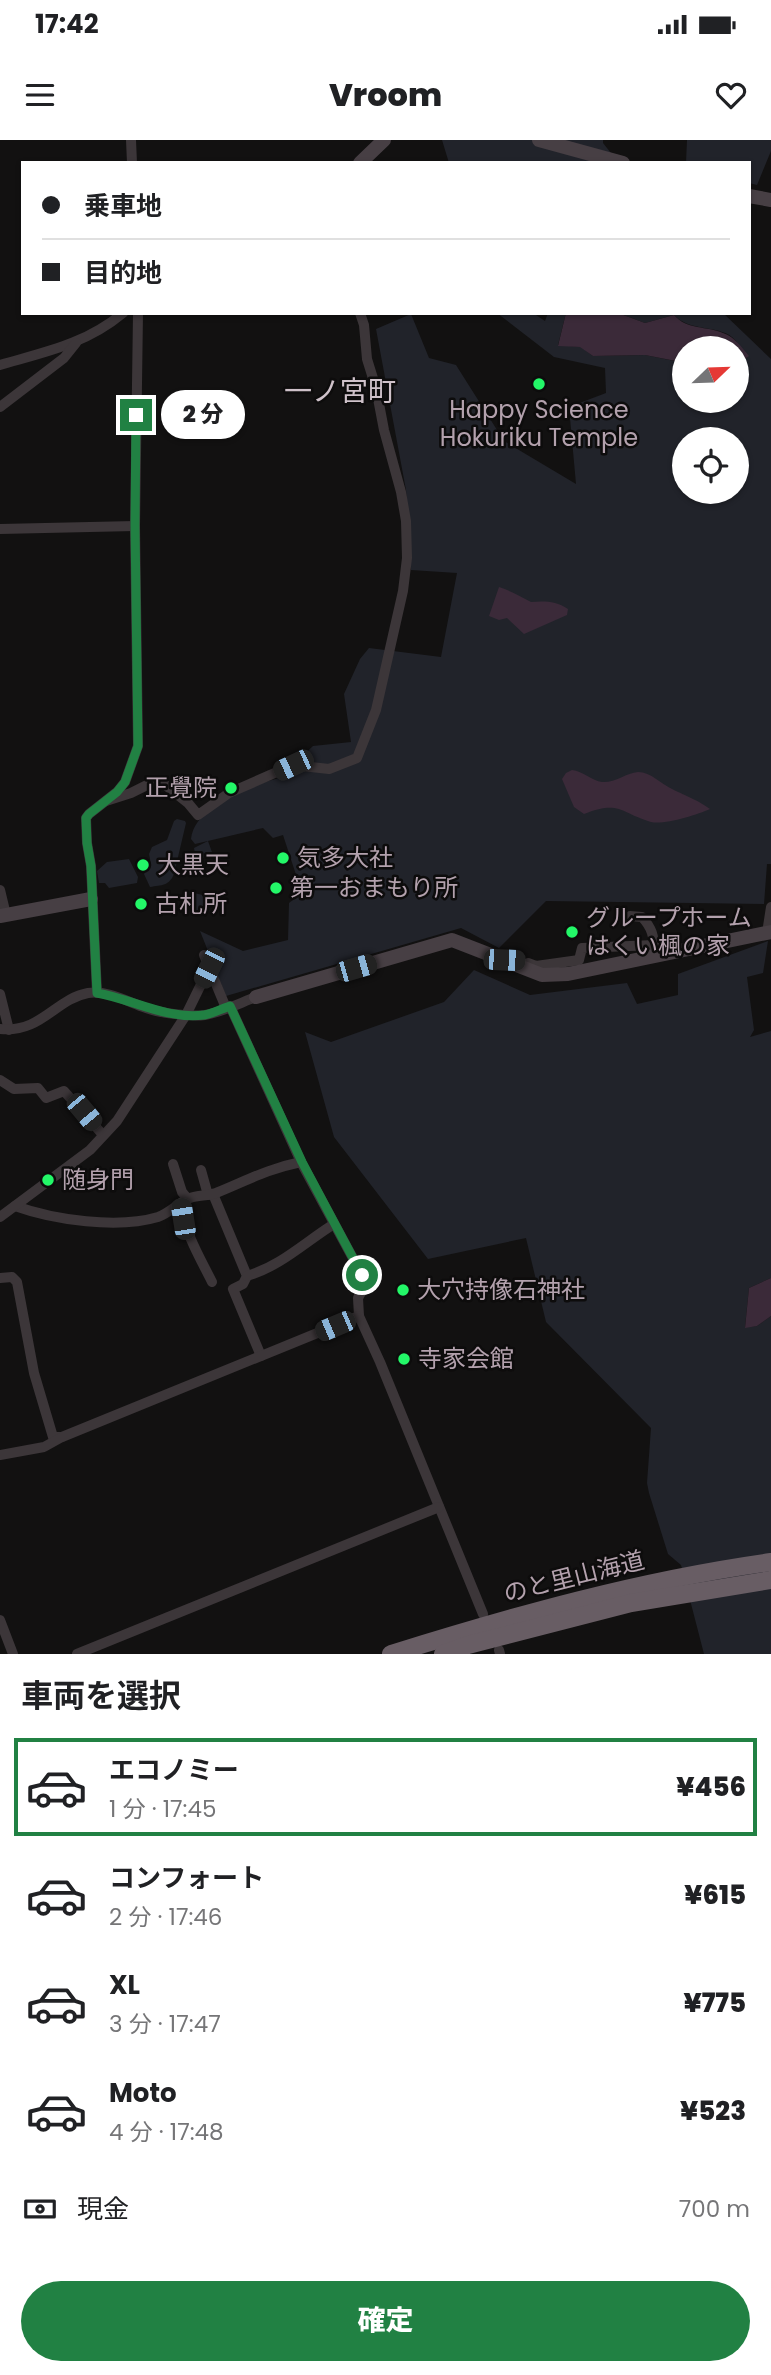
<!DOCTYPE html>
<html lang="ja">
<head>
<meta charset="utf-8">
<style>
	:root { --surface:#fff; --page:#f2f2f2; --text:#202124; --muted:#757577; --line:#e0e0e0; --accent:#218143 }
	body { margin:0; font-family:Poppins,"Noto Sans JP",sans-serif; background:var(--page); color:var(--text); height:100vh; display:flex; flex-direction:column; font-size:26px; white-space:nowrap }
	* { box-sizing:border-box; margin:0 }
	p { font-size:23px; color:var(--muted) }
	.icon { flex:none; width:38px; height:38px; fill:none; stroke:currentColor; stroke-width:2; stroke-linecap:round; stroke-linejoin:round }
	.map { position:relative; height:1514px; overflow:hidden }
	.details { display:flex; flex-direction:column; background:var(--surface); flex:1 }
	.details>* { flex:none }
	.top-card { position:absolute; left:21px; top:21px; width:730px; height:154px; border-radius:0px; box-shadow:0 2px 5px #0004; display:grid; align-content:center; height:154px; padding:0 21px; background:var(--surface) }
	.needle { width:46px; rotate:67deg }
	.controls { position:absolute; left:672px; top:196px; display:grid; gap:14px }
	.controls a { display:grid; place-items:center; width:77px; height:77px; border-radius:50%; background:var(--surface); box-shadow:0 2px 5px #0004; font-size:35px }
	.end { position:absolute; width:32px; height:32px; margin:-16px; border:9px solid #218143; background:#fff; box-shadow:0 0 0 4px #fff }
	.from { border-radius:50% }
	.bubble { position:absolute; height:49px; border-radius:24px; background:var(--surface); box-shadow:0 2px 5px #0004; font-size:23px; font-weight:800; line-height:49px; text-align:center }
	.car { position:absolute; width:21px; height:42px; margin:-21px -10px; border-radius:9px; box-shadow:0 0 5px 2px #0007; background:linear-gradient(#222 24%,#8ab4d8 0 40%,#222 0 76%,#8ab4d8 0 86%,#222 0) }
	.top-card b { display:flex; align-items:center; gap:24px; height:66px; font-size:26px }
	.top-card b+b { border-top:2px solid var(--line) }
	.top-card i { width:18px; height:18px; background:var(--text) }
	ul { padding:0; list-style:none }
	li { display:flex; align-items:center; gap:21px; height:98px; margin:0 14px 10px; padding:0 7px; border:4px solid transparent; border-radius:0px }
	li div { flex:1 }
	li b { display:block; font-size:26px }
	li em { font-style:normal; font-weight:800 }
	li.selected { border-color:var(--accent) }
	li>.icon { width:63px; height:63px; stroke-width:1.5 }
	h2 { padding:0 21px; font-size:32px; line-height:84px }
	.pay { display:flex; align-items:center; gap:18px; height:77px; padding:0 21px; font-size:26px }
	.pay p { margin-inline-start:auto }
	.button { display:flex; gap:14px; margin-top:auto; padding:14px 21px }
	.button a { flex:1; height:80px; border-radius:42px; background:var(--accent); color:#fff; font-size:28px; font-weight:800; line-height:80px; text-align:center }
	.status { display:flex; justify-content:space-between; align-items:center; height:49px; padding:0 35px; background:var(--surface); direction:ltr }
	.status svg { height:19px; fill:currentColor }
	header { display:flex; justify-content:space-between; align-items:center; height:91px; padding:0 21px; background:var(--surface); font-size:32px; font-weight:800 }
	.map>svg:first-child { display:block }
</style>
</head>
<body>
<div class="status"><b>17:42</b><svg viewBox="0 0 49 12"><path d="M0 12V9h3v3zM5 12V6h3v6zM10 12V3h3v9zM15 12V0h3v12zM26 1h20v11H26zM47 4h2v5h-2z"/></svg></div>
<header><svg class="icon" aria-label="menu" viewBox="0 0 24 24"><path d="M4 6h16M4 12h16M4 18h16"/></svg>Vroom<svg class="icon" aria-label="heart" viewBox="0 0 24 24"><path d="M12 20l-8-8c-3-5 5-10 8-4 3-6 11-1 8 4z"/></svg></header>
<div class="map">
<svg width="771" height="1514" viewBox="0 0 771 1514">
	<rect width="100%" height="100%" fill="#121111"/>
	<g fill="#21232a" fill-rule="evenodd">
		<path d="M442 0H603V3L619 23H449Z"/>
		<path d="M687 0H771V11L757 45 749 43V23H686Z"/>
		<path d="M497 173H533L545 181 548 173H566L558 205 581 207 593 216 645 215 680 222 684 220V261H737V220H743C741 215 739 204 735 200 722 184 690 193 674 175L645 183 618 173H723L771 219V724H767L764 764 546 761 499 808 461 788 226 856 200 791 243 811 288 800 289 763 299 755 301 750 283 695 273 698 263 688 195 704 191 699C196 658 272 639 306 631L293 625 313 606 351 602 344 554 360 519 369 508 441 517 457 433 411 430 406 350 376 189 411 174 429 218 456 225 504 301 576 344 569 267 606 253 605 228 554 217ZM684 299H737V352H684Z"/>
		<path d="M177 679 185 681 186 683 174 734C169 746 162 745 150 747L144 734 151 724 149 714 152 707 167 700 174 681Z"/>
		<path d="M208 701 213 715 196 720 194 708Z"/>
		<path d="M129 719 138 737 137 743 109 748 105 743H99L97 731 107 722Z"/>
		<path d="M190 753C204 753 213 759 205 773L194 772Z"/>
		<path d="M768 801 763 833 747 837 754 890 750 897 771 891V1138L749 1148 745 1187 757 1186 771 1176V1514H704L681 1425 668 1414 649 1353 647 1343 651 1288 546 1182 526 1098 428 1119 334 997 305 892 331 902 444 862 474 830 530 855 627 843 637 864 678 855V834Z"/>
	</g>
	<g fill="#3b2a39">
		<path d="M566 173H618L645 183 674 175C687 190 707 186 723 193 735 197 741 207 749 216L743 220H737V208H684V220L681 222 645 215 593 216 580 207 558 206Z"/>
		<path d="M499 447C511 451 519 456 531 462 545 461 556 461 568 469L567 475 524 494 507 478 499 480 489 476Z"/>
		<path d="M572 630C583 631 592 641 602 642 615 643 626 633 638 632 651 632 661 644 672 649 688 657 694 658 710 669 697 675 664 685 651 682 620 673 620 660 584 674L574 667 562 639 566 633Z"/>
		<path d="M771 1138V1176L757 1186 745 1188 749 1148Z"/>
	</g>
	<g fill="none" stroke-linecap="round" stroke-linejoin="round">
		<g stroke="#3c3639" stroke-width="10">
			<path d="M131 0 132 23"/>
			<path d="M0 225C45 212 86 204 123 173"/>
			<path d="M0 267 64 218 76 203"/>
			<path d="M0 389 135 386"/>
			<path d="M106 661 131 653 153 642 163 643 188 663 198 675 229 653 293 625 329 629 357 618 376 570 403 451 407 418 406 381 401 352 384 290 376 248 367 219 364 185 360 173"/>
			<path d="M0 750 6 775"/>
			<path d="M630 776 642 777C652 788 654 796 654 810"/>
			<path d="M767 793 771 767"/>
			<path d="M204 815 226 868"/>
			<path d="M528 823 536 826 579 820 582 808 654 805"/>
			<path d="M97 853 91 726 87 703 86 678 89 674 117 652 125 642 138 606 135 386 138 173"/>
			<path d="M0 854 9 890"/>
			<path d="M230 866 301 1022 362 1135 364 1147 358 1158 359 1176 380 1222 483 1474"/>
			<path d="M0 889C42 893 55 859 88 853 108 850 128 862 146 868 160 873 190 877 205 875 222 872 240 863 256 857"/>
			<path d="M0 940 14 949 38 948 46 958 64 951 103 995"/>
			<path d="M173 1024 182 1052 187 1058"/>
			<path d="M201 1030 208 1055"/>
			<path d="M213 1054 247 1136 243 1144 233 1149 261 1216"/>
			<path d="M181 1065C185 1093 199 1116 212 1142"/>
			<path d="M15 1066C54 1080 118 1089 158 1077 170 1073 179 1062 190 1058 198 1055 208 1056 216 1053 248 1040 267 1029 301 1022"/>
			<path d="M0 1077 90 1010 117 981 186 875 209 828"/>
			<path d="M247 1136C281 1126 305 1102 334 1084"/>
			<path d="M0 1138 12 1137 17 1142 34 1233 53 1297H62"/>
			<path d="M0 1315 44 1307 62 1297 359 1176"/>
			<path d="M0 1480 13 1514"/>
			<path d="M499 1510 500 1514"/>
			<path d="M77 1514 439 1367"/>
		</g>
		<g stroke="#473f44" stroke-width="14">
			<path d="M539 0 623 23"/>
			<path d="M360 23 384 0"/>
			<path d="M749 56 771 60"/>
			<path d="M0 776 91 759"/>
			<path d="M256 857 452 800 542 835 568 834 771 792"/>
		</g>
		<g stroke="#685d64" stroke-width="18">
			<path d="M391 1514C516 1475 641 1440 771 1422"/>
			<path d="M443 1514 468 1505 631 1463 771 1440"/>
		</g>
	</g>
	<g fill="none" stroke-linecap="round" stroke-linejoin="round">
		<path stroke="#218143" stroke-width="9" d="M136 275 135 386 138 606 125 642 117 652 89 674 86 678 87 703 91 726 97 853C132 859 167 880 204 875 212 874 221 869 230 866L302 1022 362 1135"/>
	</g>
	<g fill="#23f768" stroke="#0d0c0c" stroke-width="2.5">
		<circle cx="539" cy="244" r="7"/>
		<circle cx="231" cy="648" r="7"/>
		<circle cx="283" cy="718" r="7"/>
		<circle cx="143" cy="725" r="7"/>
		<circle cx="276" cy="748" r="7"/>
		<circle cx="141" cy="764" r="7"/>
		<circle cx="572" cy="792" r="7"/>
		<circle cx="48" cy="1040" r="7"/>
		<circle cx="403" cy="1150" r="7"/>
		<circle cx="404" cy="1219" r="7"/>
	</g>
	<g text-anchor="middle" stroke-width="5" stroke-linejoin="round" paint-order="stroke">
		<g font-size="24" fill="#b3a1ad" stroke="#0d0c0c" text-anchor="start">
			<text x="539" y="278" text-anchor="middle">Happy Science<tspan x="539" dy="28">Hokuriku Temple</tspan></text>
			<text x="217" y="656" text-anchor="end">正覺院</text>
			<text x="297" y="726">気多大社</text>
			<text x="157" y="733">大黒天</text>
			<text x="290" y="756">第一おまもり所</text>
			<text x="155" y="772">古札所</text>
			<text x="586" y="786">グループホーム<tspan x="586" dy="28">はくい楓の家</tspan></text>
			<text x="62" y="1048">随身門</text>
			<text x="417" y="1158">大穴持像石神社</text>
			<text x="418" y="1227">寺家会館</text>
		</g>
		<g font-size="24" fill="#b3a1ad" stroke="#0d0c0c">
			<text transform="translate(574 1437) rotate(-14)" y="8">のと里山海道</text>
		</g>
		<g font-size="28" fill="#cfc2ca" stroke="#0d0c0c">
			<text x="340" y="261">一ノ宮町</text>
		</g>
	</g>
</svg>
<div class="controls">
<a><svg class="needle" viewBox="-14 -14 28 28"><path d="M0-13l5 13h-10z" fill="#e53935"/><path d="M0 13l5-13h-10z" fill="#757577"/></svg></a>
<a><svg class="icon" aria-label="locate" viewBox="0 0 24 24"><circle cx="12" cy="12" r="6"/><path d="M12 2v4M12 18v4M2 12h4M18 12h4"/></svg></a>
</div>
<i class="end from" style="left:362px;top:1135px"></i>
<i class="end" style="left:136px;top:275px"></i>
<div class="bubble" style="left:161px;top:250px;width:84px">2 分</div>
<i class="car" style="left:293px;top:625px;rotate:245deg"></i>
<i class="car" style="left:504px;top:820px;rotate:92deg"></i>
<i class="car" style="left:209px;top:828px;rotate:206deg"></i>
<i class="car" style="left:356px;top:828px;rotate:74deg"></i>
<i class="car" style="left:84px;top:972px;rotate:140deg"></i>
<i class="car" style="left:183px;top:1079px;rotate:351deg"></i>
<i class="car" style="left:335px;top:1186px;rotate:247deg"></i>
<div class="top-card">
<b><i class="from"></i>乗車地</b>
<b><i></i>目的地</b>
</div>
</div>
<section class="details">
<h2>車両を選択</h2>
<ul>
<li class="selected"><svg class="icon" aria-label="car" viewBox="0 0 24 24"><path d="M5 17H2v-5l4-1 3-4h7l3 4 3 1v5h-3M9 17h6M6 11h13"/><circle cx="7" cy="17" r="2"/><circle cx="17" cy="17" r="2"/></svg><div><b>エコノミー</b><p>1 分 · 17:45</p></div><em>¥456</em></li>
<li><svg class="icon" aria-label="car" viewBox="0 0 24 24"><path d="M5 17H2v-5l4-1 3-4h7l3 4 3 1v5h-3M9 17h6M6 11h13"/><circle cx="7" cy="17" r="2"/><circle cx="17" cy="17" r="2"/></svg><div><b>コンフォート</b><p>2 分 · 17:46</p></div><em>¥615</em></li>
<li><svg class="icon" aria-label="car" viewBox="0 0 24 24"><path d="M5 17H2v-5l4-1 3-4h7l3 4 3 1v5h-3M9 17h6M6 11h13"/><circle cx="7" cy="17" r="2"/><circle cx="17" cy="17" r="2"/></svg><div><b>XL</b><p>3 分 · 17:47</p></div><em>¥775</em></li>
<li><svg class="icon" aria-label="car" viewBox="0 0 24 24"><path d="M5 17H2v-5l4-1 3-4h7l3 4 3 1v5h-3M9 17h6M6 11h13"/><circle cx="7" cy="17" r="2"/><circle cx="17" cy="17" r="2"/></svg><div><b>Moto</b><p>4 分 · 17:48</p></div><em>¥523</em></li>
</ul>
<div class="pay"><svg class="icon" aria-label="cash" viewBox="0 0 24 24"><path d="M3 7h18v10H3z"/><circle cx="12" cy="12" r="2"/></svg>現金<p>700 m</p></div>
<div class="button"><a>確定</a></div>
</section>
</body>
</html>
